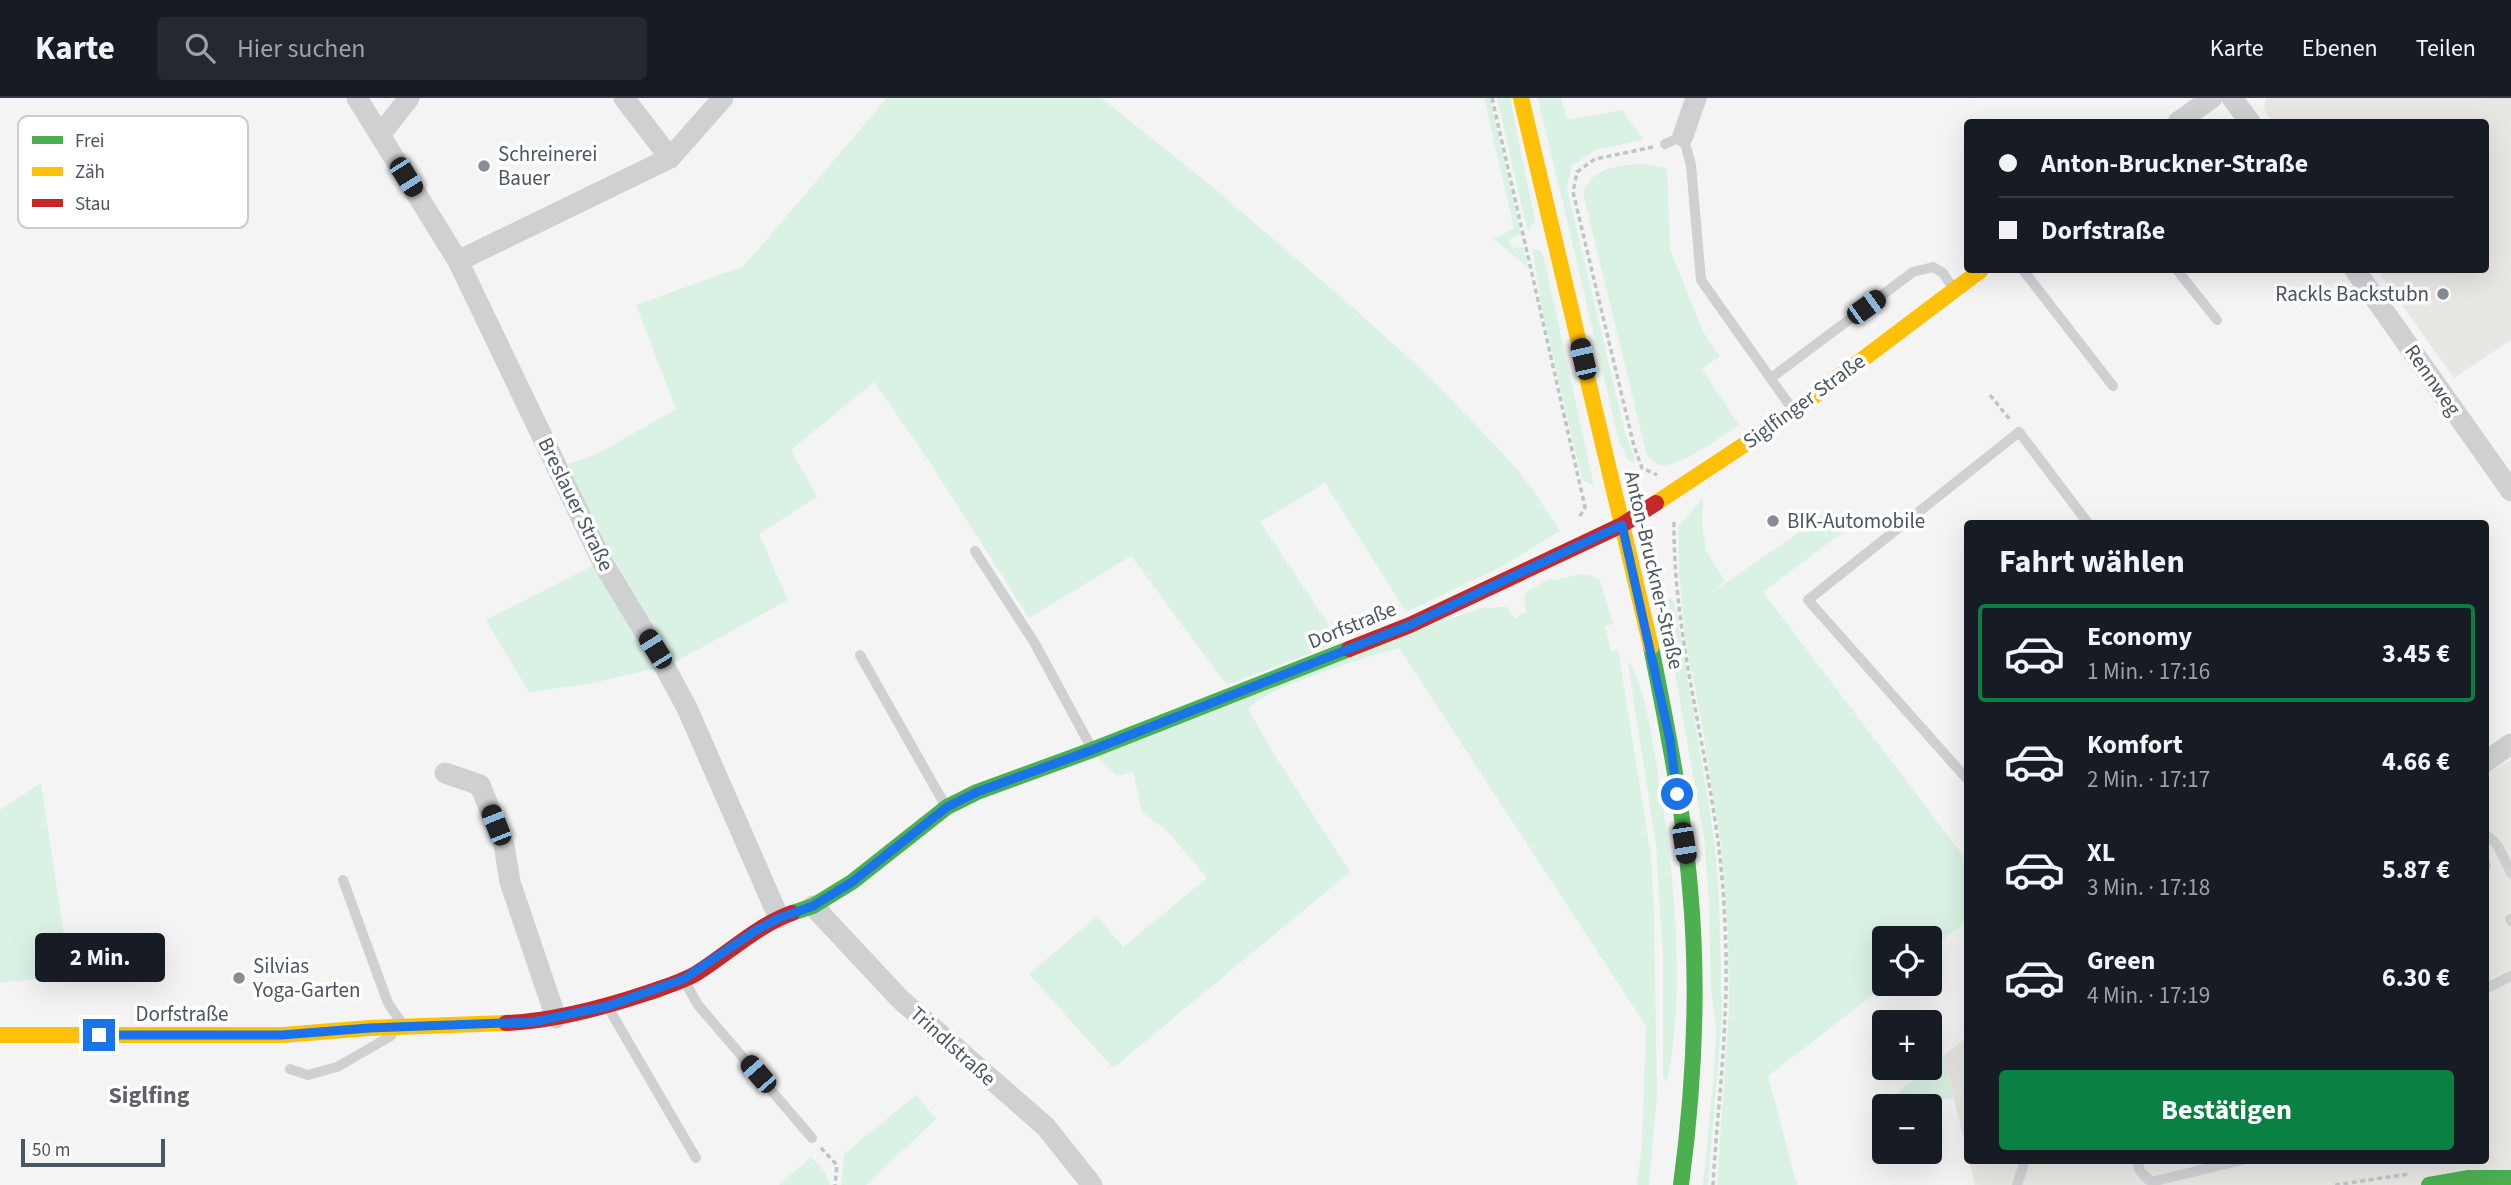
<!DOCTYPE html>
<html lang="de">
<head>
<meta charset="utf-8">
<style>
	:root { --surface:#171b24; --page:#242831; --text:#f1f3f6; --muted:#9ea1a6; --line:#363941; --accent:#0b8043 }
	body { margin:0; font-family:"Source Sans 3",sans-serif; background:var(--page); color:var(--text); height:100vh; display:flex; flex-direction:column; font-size:26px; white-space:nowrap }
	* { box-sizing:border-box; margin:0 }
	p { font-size:23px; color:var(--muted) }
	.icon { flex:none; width:38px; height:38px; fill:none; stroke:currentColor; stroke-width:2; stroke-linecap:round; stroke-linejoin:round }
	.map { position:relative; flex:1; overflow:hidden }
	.panel { position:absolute; left:1964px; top:422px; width:525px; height:644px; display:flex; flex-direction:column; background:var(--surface); border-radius:7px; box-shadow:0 7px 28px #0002 }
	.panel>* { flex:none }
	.top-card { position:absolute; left:1964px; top:21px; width:525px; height:154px; border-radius:7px; box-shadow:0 7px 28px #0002; display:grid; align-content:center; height:154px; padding:0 35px; background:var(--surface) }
	.fabs { position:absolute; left:1872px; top:828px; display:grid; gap:14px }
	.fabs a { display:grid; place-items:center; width:70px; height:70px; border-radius:7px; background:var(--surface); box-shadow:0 7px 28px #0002; font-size:35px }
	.scale { position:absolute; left:21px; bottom:18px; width:144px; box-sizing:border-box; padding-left:7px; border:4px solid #4a5661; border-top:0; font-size:19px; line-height:24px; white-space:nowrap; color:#4a5661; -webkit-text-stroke:5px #fff; paint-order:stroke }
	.end { position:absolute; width:32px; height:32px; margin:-16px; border:9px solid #1a73e8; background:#fff; box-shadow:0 0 0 4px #fff }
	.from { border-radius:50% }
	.bubble { position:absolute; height:49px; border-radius:7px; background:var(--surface); box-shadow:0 7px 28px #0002; font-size:23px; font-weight:700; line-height:49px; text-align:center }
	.car { position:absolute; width:21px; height:42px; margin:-21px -10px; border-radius:9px; box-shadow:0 0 5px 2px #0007; background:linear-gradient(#222 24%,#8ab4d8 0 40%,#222 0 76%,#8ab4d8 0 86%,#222 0) }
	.top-card b { display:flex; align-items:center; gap:24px; height:66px; font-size:26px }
	.top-card b+b { border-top:2px solid var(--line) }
	.top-card i { width:18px; height:18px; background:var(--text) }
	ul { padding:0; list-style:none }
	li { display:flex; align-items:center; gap:21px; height:98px; margin:0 14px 10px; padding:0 21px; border:4px solid transparent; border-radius:7px }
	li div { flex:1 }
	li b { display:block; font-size:26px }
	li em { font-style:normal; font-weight:700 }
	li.current { border-color:var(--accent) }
	li>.icon { width:63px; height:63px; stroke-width:1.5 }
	h2 { padding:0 35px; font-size:32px; line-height:84px }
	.action { display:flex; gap:14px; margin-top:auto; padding:14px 35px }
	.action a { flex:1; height:80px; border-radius:7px; background:var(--accent); color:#fff; font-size:28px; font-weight:700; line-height:80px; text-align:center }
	header { display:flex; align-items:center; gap:42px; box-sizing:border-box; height:98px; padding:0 35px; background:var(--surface); border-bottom:2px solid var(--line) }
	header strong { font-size:33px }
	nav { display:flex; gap:38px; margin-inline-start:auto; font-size:24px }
	.search { width:490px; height:63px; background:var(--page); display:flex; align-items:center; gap:18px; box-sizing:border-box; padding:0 24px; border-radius:7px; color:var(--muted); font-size:26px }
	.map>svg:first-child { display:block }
</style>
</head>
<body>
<header>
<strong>Karte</strong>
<div class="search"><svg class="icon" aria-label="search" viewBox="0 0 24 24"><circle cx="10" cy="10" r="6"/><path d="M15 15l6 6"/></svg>Hier suchen</div>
<nav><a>Karte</a><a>Ebenen</a><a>Teilen</a></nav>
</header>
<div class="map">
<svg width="2511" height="1087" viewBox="0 0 2511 1087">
	<rect width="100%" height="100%" fill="#f4f4f4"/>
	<g fill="#e8e7e3">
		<path d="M2266 0H2511V242L2454 280 2377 172H2485V24H2272L2264 11Z"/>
		<path d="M2511 661V1087H1975L1969 1062H2485V677Z"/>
		<path d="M1967 939V1054L1943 958Z"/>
	</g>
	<g fill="#d9f2e3">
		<path d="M887 0H1101L1215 91 1349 206 1429 278 1510 363 1533 392 1560 433 1501 469 1406 514 1325 385 1260 424 1340 544 1227 587 1131 458 1029 520 927 360 874 284 791 352 817 399 759 436 788 502 675 564 600 438 568 366 597 356 676 311 636 207 744 168Z"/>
		<path d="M1484 0H1490L1521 136 1510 142 1509 145 1514 150 1523 149 1528 169 1493 141 1514 130Z"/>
		<path d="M1497 0H1510L1535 123 1529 131H1527Z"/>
		<path d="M1538 0H1561L1567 22 1622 12 1644 42 1595 52 1572 68 1567 90 1625 334 1635 362 1632 365 1629 363 1619 343Z"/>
		<path d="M1643 66 1667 70 1670 151 1703 234 1720 258 1702 271 1739 327C1722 337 1681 370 1661 367 1655 366 1651 362 1647 358L1583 95C1594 68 1617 68 1643 66Z"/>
		<path d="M1532 150 1541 153 1544 160 1594 388 1583 382 1579 369 1542 211Z"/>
		<path d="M1703 400 1702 426 1706 453 1725 483 1709 497 1829 413 1843 434 1763 494 1967 763V823L1930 851V840H1885V886H1887L1768 978 1797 1087H1717L1729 913 1728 835 1721 745 1701 621 1686 546 1679 474 1678 429Z"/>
		<path d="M594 467 657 570 588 586 529 594 486 522Z"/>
		<path d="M1581 476 1594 478 1600 482 1613 526 1605 528 1611 553 1618 552 1651 758 1654 814 1657 997 1649 1087H1637L1642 1047 1646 928 1399 550C1370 558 1263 590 1248 611L1272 653 1350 774 1113 970 1029 876 1097 818 1123 849 1207 780 1168 734 1142 714 1133 674 1117 678 1096 658 1410 535 1482 510 1507 509 1515 520 1526 514 1524 501 1526 494 1549 481 1555 482Z"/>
		<path d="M1671 500 1675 506 1708 701 1715 750 1719 802 1722 919 1708 1087H1703L1714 974 1716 929 1711 891 1709 804 1704 739 1670 547 1666 501Z"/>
		<path d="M1628 565H1630C1646 597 1651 634 1657 669 1673 767 1687 886 1667 984L1663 978V860L1656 747Z"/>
		<path d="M41 685 70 877 0 885V712Z"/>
		<path d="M1943 958 1953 1000 1901 1008H1885V1010L1878 1011Z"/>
		<path d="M916 997 936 1021 866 1087H841L844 1056Z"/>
		<path d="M811 1059 825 1074 830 1087H779Z"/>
	</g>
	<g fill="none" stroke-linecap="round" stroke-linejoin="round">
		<g stroke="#bcc7c4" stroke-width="3.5" stroke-dasharray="5 3.5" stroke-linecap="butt">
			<path d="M1492 0 1585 409 1579 420"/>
			<path d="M1653 49 1595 61 1577 74 1573 94 1634 348 1642 370 1657 377"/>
			<path d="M1990 297 2011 323"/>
			<path d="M1674 424C1673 531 1704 637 1718 743 1725 796 1728 865 1725 918 1723 974 1716 1031 1713 1087"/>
			<path d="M821 1050 837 1067 835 1087"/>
			<path d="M2335 1087 2409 1076"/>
		</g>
		<g stroke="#ced0d2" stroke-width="10">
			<path d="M1665 46 1683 38 1691 67 1701 182 1793 312"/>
			<path d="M2023 172 2113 288"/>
			<path d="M2177 172 2217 222"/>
			<path d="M1771 280 1913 174 1933 169 1943 175 1953 190"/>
			<path d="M975 453 1034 544 1091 649"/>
			<path d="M860 557 945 707"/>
			<path d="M1967 681 1808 502 2019 334 2088 425"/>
			<path d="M2485 739H2489L2498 748 2511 775"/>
			<path d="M2485 765 2486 768"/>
			<path d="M343 782 388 905 401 924"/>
			<path d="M2510 821 2511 823"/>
			<path d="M685 884 698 907 812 1040"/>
			<path d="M2485 891 2511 878"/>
			<path d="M609 911 696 1060"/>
			<path d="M290 971 308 977 337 969 391 938"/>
			<path d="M2137 1062 2140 1073 2151 1084 2242 1062"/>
			<path d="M2017 1087 2025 1062"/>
		</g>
		<g stroke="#ced0d2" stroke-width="21">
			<path d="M357 0 458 163 603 465 655 551 687 610 779 820"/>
			<path d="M624 0 670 60"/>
			<path d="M2232 0 2250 24"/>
			<path d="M2178 24 2212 0"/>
			<path d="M380 37 409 0"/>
			<path d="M1683 38 1696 0"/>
			<path d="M458 163 670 60 723 0"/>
			<path d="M2355 172 2511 393"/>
			<path d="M2485 664 2511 646"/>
			<path d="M445 675 480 687 504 747 510 784 556 920"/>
			<path d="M813 808 900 901 1046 1029 1092 1087"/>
		</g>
		<g stroke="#4caf50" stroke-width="16">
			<path d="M1651 549C1667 628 1683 709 1690 790 1699 888 1694 990 1681 1087"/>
			<path d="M792 815 813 808 852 784 947 709 977 694 1092 652 1349 551"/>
			<path d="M2429 1087 2469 1080H2511"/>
		</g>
		<g stroke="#ffc107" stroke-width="16">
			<path d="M1521 0 1651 549"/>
			<path d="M1656 405 1786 319 1981 172"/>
			<path d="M0 937H283L369 930 506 925"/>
		</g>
		<g stroke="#c62828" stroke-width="16">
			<path d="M1349 551 1410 527 1622 427 1656 405"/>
			<path d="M506 925C554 923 602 910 647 895 664 889 682 884 697 875 729 855 756 828 792 815"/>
		</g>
	</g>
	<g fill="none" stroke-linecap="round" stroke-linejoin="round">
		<path stroke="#1a73e8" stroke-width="9" d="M99 937H282L369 930 533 924 608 908 684 881 755 833 779 820 813 808 852 784 947 709 977 694 1092 652 1410 527 1622 427 1670 642 1677 696"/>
	</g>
	<g fill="#868d94" stroke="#fff" stroke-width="2.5">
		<circle cx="484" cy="68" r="7"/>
		<circle cx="2443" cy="196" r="7"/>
		<circle cx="1773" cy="423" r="7"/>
		<circle cx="239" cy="880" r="7"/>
	</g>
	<g text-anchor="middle" stroke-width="7" stroke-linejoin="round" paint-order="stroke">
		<g font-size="21" fill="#4a5661" stroke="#fff" text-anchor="start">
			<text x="498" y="63">Schreinerei<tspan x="498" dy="24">Bauer</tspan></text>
			<text x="2429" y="203" text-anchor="end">Rackls Backstubn</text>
			<text x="1787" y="430">BIK-Automobile</text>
			<text x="253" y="875">Silvias<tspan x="253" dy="24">Yoga-Garten</tspan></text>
		</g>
		<g font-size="21" fill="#4a5661" stroke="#fff">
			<text transform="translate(2433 282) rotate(55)" y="7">Rennweg</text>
			<text transform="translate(1804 303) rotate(-36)" y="7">Siglfinger Straße</text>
			<text transform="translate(576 406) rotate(64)" y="7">Breslauer Straße</text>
			<text transform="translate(1654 472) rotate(77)" y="7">Anton-Bruckner-Straße</text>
			<text transform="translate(1352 527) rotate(-22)" y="7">Dorfstraße</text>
			<text x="182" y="923">Dorfstraße</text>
			<text transform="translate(953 948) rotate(42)" y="7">Trindlstraße</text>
		</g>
		<g font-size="24" font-weight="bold" fill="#5f6368" stroke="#fff">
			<text x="149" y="1005">Siglfing</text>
		</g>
	</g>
	<rect x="18" y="18" width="230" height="112" rx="10" fill="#fff" stroke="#c9ccd0" stroke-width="2"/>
	<rect x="32" y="38" width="31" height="8" fill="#4caf50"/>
	<rect x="32" y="69" width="31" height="9" fill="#ffc107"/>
	<rect x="32" y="101" width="31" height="8" fill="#c62828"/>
	<g font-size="19" fill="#4a5661">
		<text x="75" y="49">Frei</text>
		<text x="75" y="80">Zäh</text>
		<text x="75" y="112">Stau</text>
	</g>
</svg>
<div class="fabs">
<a><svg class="icon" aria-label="locate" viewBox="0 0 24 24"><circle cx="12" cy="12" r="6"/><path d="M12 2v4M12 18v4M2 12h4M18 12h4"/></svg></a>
<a>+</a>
<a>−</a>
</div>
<div class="scale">50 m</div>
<i class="end from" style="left:1677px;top:696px"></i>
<i class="end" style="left:99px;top:937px"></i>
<div class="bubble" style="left:35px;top:835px;width:130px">2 Min.</div>
<i class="car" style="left:406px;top:79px;rotate:148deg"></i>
<i class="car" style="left:1866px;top:209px;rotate:54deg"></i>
<i class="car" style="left:1583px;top:261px;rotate:347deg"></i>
<i class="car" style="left:655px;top:551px;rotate:328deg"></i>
<i class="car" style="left:496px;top:727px;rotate:338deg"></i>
<i class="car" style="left:1684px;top:745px;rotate:171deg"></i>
<i class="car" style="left:758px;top:976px;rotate:319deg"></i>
<div class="top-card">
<b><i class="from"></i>Anton-Bruckner-Straße</b>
<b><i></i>Dorfstraße</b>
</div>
<section class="panel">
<h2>Fahrt wählen</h2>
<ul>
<li class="current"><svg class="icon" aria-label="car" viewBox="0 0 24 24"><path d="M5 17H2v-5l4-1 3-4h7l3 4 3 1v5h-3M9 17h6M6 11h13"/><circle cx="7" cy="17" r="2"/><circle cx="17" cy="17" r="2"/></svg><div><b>Economy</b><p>1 Min. · 17:16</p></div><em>3.45 €</em></li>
<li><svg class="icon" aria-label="car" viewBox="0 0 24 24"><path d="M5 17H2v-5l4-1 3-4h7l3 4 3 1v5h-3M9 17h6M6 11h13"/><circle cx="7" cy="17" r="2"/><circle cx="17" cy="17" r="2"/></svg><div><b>Komfort</b><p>2 Min. · 17:17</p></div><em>4.66 €</em></li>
<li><svg class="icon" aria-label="car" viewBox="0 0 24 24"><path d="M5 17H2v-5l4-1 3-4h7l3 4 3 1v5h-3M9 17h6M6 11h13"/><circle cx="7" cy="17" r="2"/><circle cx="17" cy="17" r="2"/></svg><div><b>XL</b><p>3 Min. · 17:18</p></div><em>5.87 €</em></li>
<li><svg class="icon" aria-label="car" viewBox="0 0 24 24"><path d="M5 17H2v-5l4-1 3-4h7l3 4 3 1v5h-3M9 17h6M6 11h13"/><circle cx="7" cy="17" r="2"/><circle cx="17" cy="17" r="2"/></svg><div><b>Green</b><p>4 Min. · 17:19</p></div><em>6.30 €</em></li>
</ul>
<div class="action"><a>Bestätigen</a></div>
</section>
</div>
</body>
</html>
